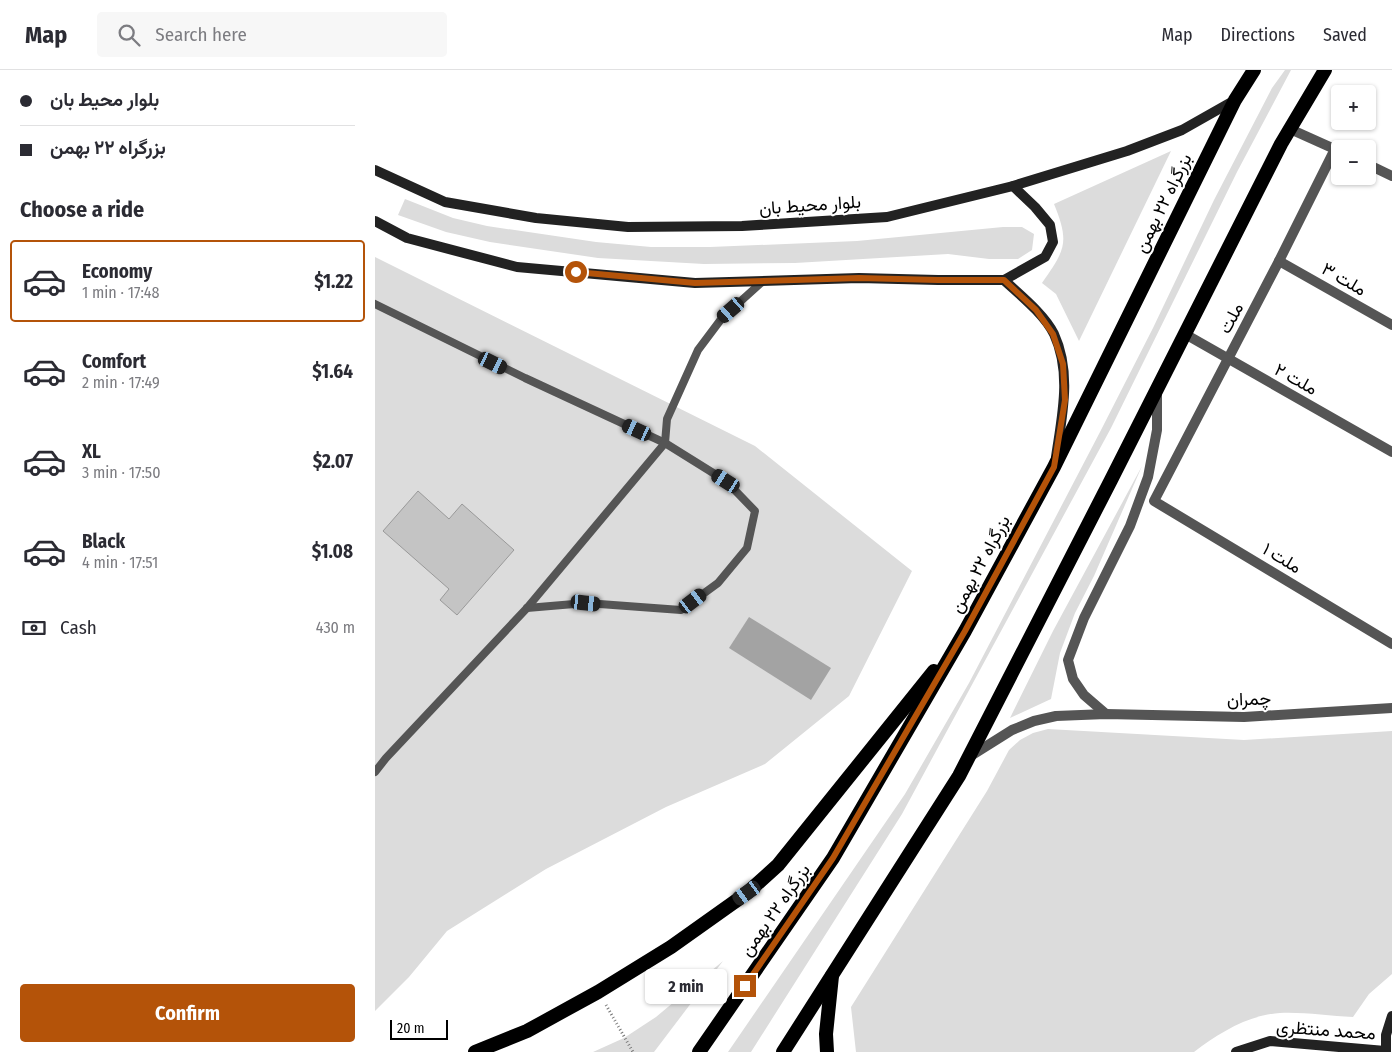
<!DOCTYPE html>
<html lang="en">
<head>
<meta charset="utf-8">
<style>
	:root { --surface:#fff; --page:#f7f7f7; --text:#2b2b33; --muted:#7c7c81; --line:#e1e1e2; --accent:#b45309 }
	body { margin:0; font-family:"Fira Sans Condensed",Vazirmatn,sans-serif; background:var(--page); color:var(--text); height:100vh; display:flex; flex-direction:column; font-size:19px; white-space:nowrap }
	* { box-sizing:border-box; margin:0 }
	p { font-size:16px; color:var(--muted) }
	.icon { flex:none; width:28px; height:28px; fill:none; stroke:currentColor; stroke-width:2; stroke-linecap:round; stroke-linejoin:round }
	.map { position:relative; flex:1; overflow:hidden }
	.panel { display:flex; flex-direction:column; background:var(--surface); width:375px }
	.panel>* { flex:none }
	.top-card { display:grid; align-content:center; height:110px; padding:0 20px; background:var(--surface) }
	.tools { position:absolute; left:956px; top:15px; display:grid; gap:10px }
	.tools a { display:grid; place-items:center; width:45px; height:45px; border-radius:5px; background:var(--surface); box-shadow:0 1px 4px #0004; font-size:25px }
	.scale { position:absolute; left:15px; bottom:12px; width:58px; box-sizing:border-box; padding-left:5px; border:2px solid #000; border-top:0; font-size:14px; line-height:18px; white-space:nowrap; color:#000; -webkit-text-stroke:4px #fff; paint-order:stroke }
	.end { position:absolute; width:22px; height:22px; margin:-11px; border:6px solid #b45309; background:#fff; box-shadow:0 0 0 2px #fff }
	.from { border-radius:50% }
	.bubble { position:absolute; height:35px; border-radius:5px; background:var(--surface); box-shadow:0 1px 4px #0004; font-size:16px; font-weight:700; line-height:35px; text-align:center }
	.car { position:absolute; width:15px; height:30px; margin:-15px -8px; border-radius:6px; box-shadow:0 0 4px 1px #0007; background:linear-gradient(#222 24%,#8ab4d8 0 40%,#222 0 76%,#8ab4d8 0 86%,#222 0) }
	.top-card b { display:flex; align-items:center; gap:18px; height:48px; font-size:19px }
	.top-card b+b { border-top:1px solid var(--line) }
	.top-card i { width:12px; height:12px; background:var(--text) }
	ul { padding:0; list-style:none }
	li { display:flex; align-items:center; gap:15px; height:82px; margin:0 10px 8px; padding:0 10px; border:2px solid transparent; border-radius:5px }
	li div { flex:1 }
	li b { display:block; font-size:19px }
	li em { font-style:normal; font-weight:700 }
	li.on { border-color:var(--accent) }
	li>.icon { width:45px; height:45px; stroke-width:1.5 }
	h2 { padding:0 20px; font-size:22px; line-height:60px }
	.pay { display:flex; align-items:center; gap:12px; height:55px; padding:0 20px; font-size:19px }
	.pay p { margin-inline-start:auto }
	.primary-button { display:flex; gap:10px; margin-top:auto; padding:10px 20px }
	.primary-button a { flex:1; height:58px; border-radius:5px; background:var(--accent); color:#fff; font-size:20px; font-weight:700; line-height:58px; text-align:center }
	header { display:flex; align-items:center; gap:30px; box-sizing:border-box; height:70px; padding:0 25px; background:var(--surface); border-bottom:1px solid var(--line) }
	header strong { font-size:24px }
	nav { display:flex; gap:28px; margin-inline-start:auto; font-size:18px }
	.search { width:350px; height:45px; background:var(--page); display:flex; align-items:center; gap:12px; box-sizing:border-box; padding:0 18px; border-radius:5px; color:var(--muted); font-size:19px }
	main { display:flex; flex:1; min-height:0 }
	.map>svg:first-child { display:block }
</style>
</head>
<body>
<header>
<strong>Map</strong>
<div class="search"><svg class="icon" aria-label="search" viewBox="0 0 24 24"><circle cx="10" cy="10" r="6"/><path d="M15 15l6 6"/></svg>Search here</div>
<nav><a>Map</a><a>Directions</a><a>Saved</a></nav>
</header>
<main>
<section class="panel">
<div class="top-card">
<b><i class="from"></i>بلوار محیط بان</b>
<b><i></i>بزرگراه ۲۲ بهمن</b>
</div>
<h2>Choose a ride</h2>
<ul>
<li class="on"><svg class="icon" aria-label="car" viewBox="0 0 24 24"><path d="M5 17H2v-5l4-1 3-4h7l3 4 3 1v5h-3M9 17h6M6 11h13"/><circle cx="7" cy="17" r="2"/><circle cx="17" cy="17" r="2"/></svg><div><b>Economy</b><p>1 min · 17:48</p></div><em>$1.22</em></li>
<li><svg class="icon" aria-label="car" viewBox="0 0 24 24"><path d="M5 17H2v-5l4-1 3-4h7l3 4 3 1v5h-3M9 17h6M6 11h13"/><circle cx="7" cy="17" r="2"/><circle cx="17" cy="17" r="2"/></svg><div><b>Comfort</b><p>2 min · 17:49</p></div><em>$1.64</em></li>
<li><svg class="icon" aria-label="car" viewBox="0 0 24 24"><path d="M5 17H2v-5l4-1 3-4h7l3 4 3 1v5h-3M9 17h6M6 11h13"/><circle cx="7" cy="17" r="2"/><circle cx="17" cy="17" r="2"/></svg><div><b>XL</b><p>3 min · 17:50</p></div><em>$2.07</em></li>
<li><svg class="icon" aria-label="car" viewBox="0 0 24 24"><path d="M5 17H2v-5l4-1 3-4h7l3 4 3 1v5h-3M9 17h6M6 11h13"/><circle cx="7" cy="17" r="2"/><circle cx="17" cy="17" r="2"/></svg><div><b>Black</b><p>4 min · 17:51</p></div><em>$1.08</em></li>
</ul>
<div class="pay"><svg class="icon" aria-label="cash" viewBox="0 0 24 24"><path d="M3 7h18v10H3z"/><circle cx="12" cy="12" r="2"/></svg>Cash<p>430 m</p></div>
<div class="primary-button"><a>Confirm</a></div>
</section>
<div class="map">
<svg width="1017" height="982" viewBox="0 0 1017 982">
	<rect width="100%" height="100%" fill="#fff"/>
	<g fill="#dcdcdc">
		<path d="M910 0H916L862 102 736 358 527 744 376 982H353L530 724 594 613 725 362 778 258 839 130 897 18Z"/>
		<path d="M796 81 704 271 681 224 667 213C690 180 695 173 679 134Z"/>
		<path d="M30 129 78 148 112 156 221 172 276 177H335L482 171 628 157H647L659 164 657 180 643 189H614L573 184 420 193 329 194 223 188 115 172 71 162 23 145Z"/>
		<path d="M0 187 380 376 537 501 474 626 390 694 291 737 171 799 72 861 34 907 0 941Z"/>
		<path d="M767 396 719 506 700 543 685 583 676 629 635 648 678 561Z"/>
		<path d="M673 659 869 670 1017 661V904L994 924 978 947C954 946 929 942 905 943 873 945 844 963 819 982H481L476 937 612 721 634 680 645 670 658 663Z"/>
		<path d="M348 891 279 982H218L249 968 281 947Z"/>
	</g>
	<path fill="#a3a3a3" d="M374 547 456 598 436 630 354 578Z"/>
	<path fill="#c4c4c4" stroke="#999" d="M43 421 74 449 87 434 139 480 82 545 65 530 74 519 8 461Z"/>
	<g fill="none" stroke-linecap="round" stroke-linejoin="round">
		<path stroke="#777" stroke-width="3" stroke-dasharray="1 2.5" stroke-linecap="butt" d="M231 935 258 982"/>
		<g stroke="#555" stroke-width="8">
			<path d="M0 234 150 308 290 373 351 411 380 441 372 478 343 513 306 540 211 533 152 538"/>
			<path d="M0 702 11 688 152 538 290 373 292 349 323 280 347 248 387 212"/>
		</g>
		<g stroke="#555" stroke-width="10">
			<path d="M915 59 964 81"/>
			<path d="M960 79 904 191 779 431 1017 574"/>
			<path d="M992 94 1017 106"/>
			<path d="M904 191 1017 255"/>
			<path d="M810 264 1017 382"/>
		</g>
		<g stroke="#555" stroke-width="10">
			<path d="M731 644 709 625 698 609 693 590 709 548 755 456 773 407 782 360V322"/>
			<path d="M594 687 637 660 659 651 681 646 731 644 869 647 1017 638"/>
		</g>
		<g stroke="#222" stroke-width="10">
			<path d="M0 100 70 132 161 148 253 157 367 156 512 147 638 116 752 81 807 60 860 30"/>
			<path d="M0 151 32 168 142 197 320 213 484 208 563 210H629C645 225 669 244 679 264 697 303 687 346 681 387"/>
			<path d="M629 210 670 187 678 172 675 155 660 137 638 116"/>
			<path d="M861 982 895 971 1010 981"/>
			<path d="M1011 982V965L1017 946"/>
		</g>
		<g stroke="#000" stroke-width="14">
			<path d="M100 982 152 961 223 922 296 877 372 823 403 795 559 601"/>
			<path d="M324 982 458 788 590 561 679 397 860 30 879 0"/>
			<path d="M408 982 584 706 736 410 906 74 950 0"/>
			<path d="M452 982 451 964 457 906"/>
		</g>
	</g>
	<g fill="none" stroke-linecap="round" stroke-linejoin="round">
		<path stroke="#b45309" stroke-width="6" d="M201 202 320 213 484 208 563 210H629L661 240 678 264 688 294 690 330 679 397 590 561 458 788 370 916"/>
	</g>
	<g text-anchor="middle" stroke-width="4" stroke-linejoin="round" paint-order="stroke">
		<g font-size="18" fill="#000" stroke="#fff">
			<text transform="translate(788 133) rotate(-64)" y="6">بزرگراه ۲۲ بهمن</text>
			<text transform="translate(435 135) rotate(-4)" y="6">بلوار محیط بان</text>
			<text transform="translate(969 209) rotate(30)" y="6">ملت ۳</text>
			<text transform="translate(856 248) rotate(-62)" y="6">ملت</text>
			<text transform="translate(921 309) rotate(29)" y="6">ملت ۲</text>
			<text transform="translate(907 488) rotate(31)" y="6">ملت ۱</text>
			<text transform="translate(605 494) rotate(-62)" y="6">بزرگراه ۲۲ بهمن</text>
			<text transform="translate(874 629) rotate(-2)" y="6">چمران</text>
			<text transform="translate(400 840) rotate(-55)" y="6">بزرگراه ۲۲ بهمن</text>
			<text transform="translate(951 960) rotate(4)" y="6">محمد منتظری</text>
		</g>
	</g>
</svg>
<div class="tools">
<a>+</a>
<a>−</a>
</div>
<div class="scale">20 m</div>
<i class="end from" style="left:201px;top:202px"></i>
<i class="end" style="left:370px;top:916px"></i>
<div class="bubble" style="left:270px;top:899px;width:82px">2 min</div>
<i class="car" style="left:356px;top:240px;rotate:229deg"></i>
<i class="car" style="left:118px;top:293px;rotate:116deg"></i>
<i class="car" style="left:262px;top:360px;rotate:295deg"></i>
<i class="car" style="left:351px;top:411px;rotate:302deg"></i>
<i class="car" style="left:318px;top:531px;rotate:53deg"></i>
<i class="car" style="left:211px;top:533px;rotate:96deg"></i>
<i class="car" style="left:372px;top:823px;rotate:235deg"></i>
</div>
</main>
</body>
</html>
